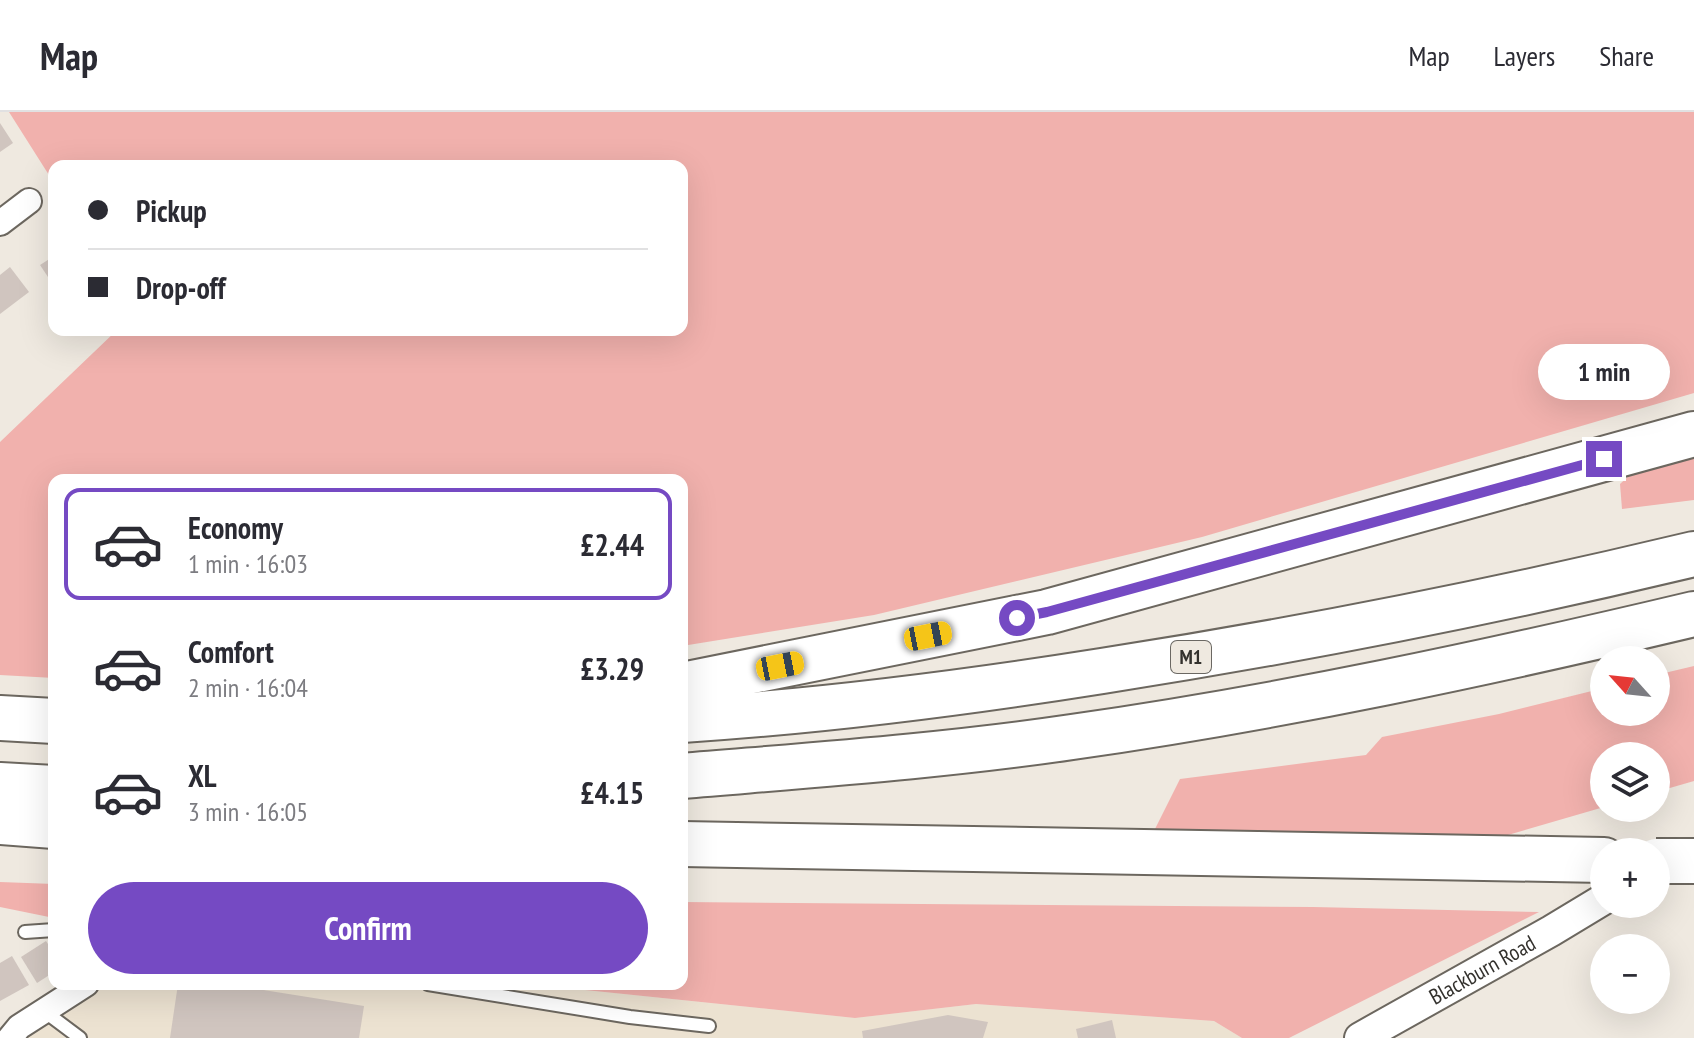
<!DOCTYPE html>
<html lang="en">
<head>
<meta charset="utf-8">
<style>
	:root { --surface:#fff; --page:#f2f2f3; --text:#2b2b33; --muted:#7c7c81; --line:#e1e1e2; --accent:#754ac3 }
	body { margin:0; font-family:"PT Sans Narrow",sans-serif; background:var(--page); color:var(--text); height:100vh; display:flex; flex-direction:column; font-size:30px; white-space:nowrap }
	* { box-sizing:border-box; margin:0 }
	p { font-size:26px; color:var(--muted) }
	.icon { flex:none; width:44px; height:44px; fill:none; stroke:currentColor; stroke-width:2; stroke-linecap:round; stroke-linejoin:round }
	.map { position:relative; flex:1; overflow:hidden }
	.panel { position:absolute; left:48px; top:362px; width:640px; height:516px; display:flex; flex-direction:column; background:var(--surface); border-radius:16px; box-shadow:0 8px 32px #0002 }
	.panel>* { flex:none }
	.guide { position:absolute; left:48px; top:48px; width:640px; height:176px; border-radius:16px; box-shadow:0 8px 32px #0002; display:grid; align-content:center; height:176px; padding:0 40px; background:var(--surface) }
	.needle { width:52px; rotate:297deg }
	.tools { position:absolute; left:1590px; top:534px; display:grid; gap:16px }
	.tools a { display:grid; place-items:center; width:80px; height:80px; border-radius:50%; background:var(--surface); box-shadow:0 8px 32px #0002; font-size:40px }
	.end { position:absolute; width:36px; height:36px; margin:-18px; border:10px solid #754ac3; background:#fff; box-shadow:0 0 0 4px #fff }
	.from { border-radius:50% }
	.bubble { position:absolute; height:56px; border-radius:28px; background:var(--surface); box-shadow:0 8px 32px #0002; font-size:26px; font-weight:600; line-height:56px; text-align:center }
	.car { position:absolute; width:24px; height:48px; margin:-24px -12px; border-radius:10px; box-shadow:0 0 6px 2px #0007; background:linear-gradient(#f5c518 24%,#345 0 40%,#f5c518 0 76%,#345 0 86%,#f5c518 0) }
	.guide b { display:flex; align-items:center; gap:28px; height:76px; font-size:30px }
	.guide b+b { border-top:2px solid var(--line) }
	.guide i { width:20px; height:20px; background:var(--text) }
	ul { padding:14px 0 0; list-style:none }
	li { display:flex; align-items:center; gap:24px; height:112px; margin:0 16px 12px; padding:0 24px; border:4px solid transparent; border-radius:16px }
	li div { flex:1 }
	li b { display:block; font-size:30px }
	li em { font-style:normal; font-weight:600 }
	li.current { border-color:var(--accent) }
	li>.icon { width:72px; height:72px; stroke-width:1.5 }
	.action { display:flex; gap:16px; margin-top:auto; padding:16px 40px }
	.action a { flex:1; height:92px; border-radius:48px; background:var(--accent); color:#fff; font-size:32px; font-weight:600; line-height:92px; text-align:center }
	header { display:flex; align-items:center; gap:48px; box-sizing:border-box; height:112px; padding:0 40px; background:var(--surface); border-bottom:2px solid var(--line) }
	header strong { font-size:38px }
	nav { display:flex; gap:44px; margin-inline-start:auto; font-size:28px }
	.map>svg:first-child { display:block }
</style>
</head>
<body>
<header>
<strong>Map</strong>
<nav><a>Map</a><a>Layers</a><a>Share</a></nav>
</header>
<div class="map">
<svg width="1694" height="926" viewBox="0 0 1694 926">
	<rect width="100%" height="100%" fill="#efe9e0"/>
	<path fill="#ece2d1" d="M77 872H527L855 906 976 892 1214 909 1242 926H0Z"/>
	<g fill="#f1b1ad">
		<path d="M9 0H1694V281L1202 425 874 503 682 534V368H54V566L0 563V330L117 218H682V54H54V71Z"/>
		<path d="M1694 344V388L1622 397 1620 372 1632 361Z"/>
		<path d="M1694 554V669L1656 680V644H1604V695L1501 725 1154 719 1180 667 1366 643 1382 625 1499 602 1604 576V600H1656V563Z"/>
		<path d="M0 770 54 772V806L0 795Z"/>
		<path d="M682 790 1313 795 1539 800 1289 926H1242L1214 909 976 892 855 906 527 872H682Z"/>
	</g>
	<g fill="#d0c5bf">
		<path d="M0 11 13 31 0 40Z"/>
		<path d="M54 144V174L40 153Z"/>
		<path d="M10 155 29 180 0 202V163Z"/>
		<path d="M46 829 54 841V860L37 871 21 845Z"/>
		<path d="M12 844 29 873 0 889V851Z"/>
		<path d="M178 872H225L364 894 359 926H170Z"/>
		<path d="M948 903 988 910 983 926H863L862 919Z"/>
		<path d="M1112 908 1116 926H1078L1076 917Z"/>
	</g>
	<g fill="none" stroke-linecap="round" stroke-linejoin="round">
		<defs>
			<g id="service">
				<path d="M25 820 54 818"/>
				<path d="M428 872 630 905 709 914"/>
				<path d="M44 899 80 926"/>
			</g>
			<g id="minor">
				<path d="M0 111 29 89"/>
				<path d="M10 926 19 915 86 872"/>
			</g>
			<g id="tertiary">
				<path id="s1" d="M1360 926 1551 819 1604 787"/>
			</g>
			<g id="motorway">
				<path d="M682 573 1047 500 1694 322"/>
				<path d="M0 606 54 609"/>
				<path d="M682 608C823 599 963 581 1102 559 1301 528 1498 489 1694 442"/>
				<path d="M682 664C812 653 943 644 1072 625 1282 595 1488 551 1694 502"/>
				<path d="M0 673 54 676"/>
				<path d="M0 710 54 714"/>
				<path d="M682 732 1604 748"/>
			</g>
		</defs>
		<use href="#service" stroke="#6c675f" stroke-width="16"/>
		<use href="#minor" stroke="#6c675f" stroke-width="28"/>
		<use href="#tertiary" stroke="#6c675f" stroke-width="34"/>
		<use href="#motorway" stroke="#6c675f" stroke-width="48"/>
		<use href="#service" stroke="#fff" stroke-width="12"/>
		<use href="#minor" stroke="#fff" stroke-width="24"/>
		<use href="#tertiary" stroke="#fff" stroke-width="30"/>
		<use href="#motorway" stroke="#fff" stroke-width="44"/>
		<defs>
			<path id="motorway-bridge" d="M1656 749H1694"/>
		</defs>
		<use href="#motorway-bridge" stroke="#6c675f" stroke-width="48" stroke-linecap="butt"/>
		<use href="#motorway-bridge" stroke="#fff" stroke-width="44"/>
	</g>
	<g fill="none" stroke-linecap="round" stroke-linejoin="round">
		<path stroke="#754ac3" stroke-width="10" d="M1017 506 1047 500 1604 347"/>
	</g>
	<g text-anchor="middle" stroke-width="6" stroke-linejoin="round" paint-order="stroke">
		<rect fill="#efe9e0" stroke="#6b6863" stroke-width="2" x="1171" y="529" width="40" height="32" rx="6"/>
		<g font-size="20" font-weight="bold" fill="#33312d">
			<text x="1191" y="552">M1</text>
		</g>
		<g font-size="22" fill="#33312d" stroke="#efe9e0">
			<text dy="8" stroke="none"><textPath href="#s1" startOffset="140">Blackburn Road</textPath></text>
		</g>
	</g>
</svg>
<div class="tools">
<a><svg class="needle" viewBox="-14 -14 28 28"><path d="M0-13l5 13h-10z" fill="#e53935"/><path d="M0 13l5-13h-10z" fill="#7c7c81"/></svg></a>
<a><svg class="icon" aria-label="layers" viewBox="0 0 24 24"><path d="M12 4l9 5-9 5-9-5zM3 14l9 5 9-5"/></svg></a>
<a>+</a>
<a>−</a>
</div>
<i class="end from" style="left:1017px;top:506px"></i>
<i class="end" style="left:1604px;top:347px"></i>
<div class="bubble" style="left:1538px;top:232px;width:132px">1 min</div>
<i class="car" style="left:928px;top:524px;rotate:79deg"></i>
<i class="car" style="left:780px;top:554px;rotate:79deg"></i>
<div class="guide">
<b><i class="from"></i>Pickup</b>
<b><i></i>Drop-off</b>
</div>
<section class="panel">
<ul>
<li class="current"><svg class="icon" aria-label="car" viewBox="0 0 24 24"><path d="M5 17H2v-5l4-1 3-4h7l3 4 3 1v5h-3M9 17h6M6 11h13"/><circle cx="7" cy="17" r="2"/><circle cx="17" cy="17" r="2"/></svg><div><b>Economy</b><p>1 min · 16:03</p></div><em>£2.44</em></li>
<li><svg class="icon" aria-label="car" viewBox="0 0 24 24"><path d="M5 17H2v-5l4-1 3-4h7l3 4 3 1v5h-3M9 17h6M6 11h13"/><circle cx="7" cy="17" r="2"/><circle cx="17" cy="17" r="2"/></svg><div><b>Comfort</b><p>2 min · 16:04</p></div><em>£3.29</em></li>
<li><svg class="icon" aria-label="car" viewBox="0 0 24 24"><path d="M5 17H2v-5l4-1 3-4h7l3 4 3 1v5h-3M9 17h6M6 11h13"/><circle cx="7" cy="17" r="2"/><circle cx="17" cy="17" r="2"/></svg><div><b>XL</b><p>3 min · 16:05</p></div><em>£4.15</em></li>
</ul>
<div class="action"><a>Confirm</a></div>
</section>
</div>
</body>
</html>
